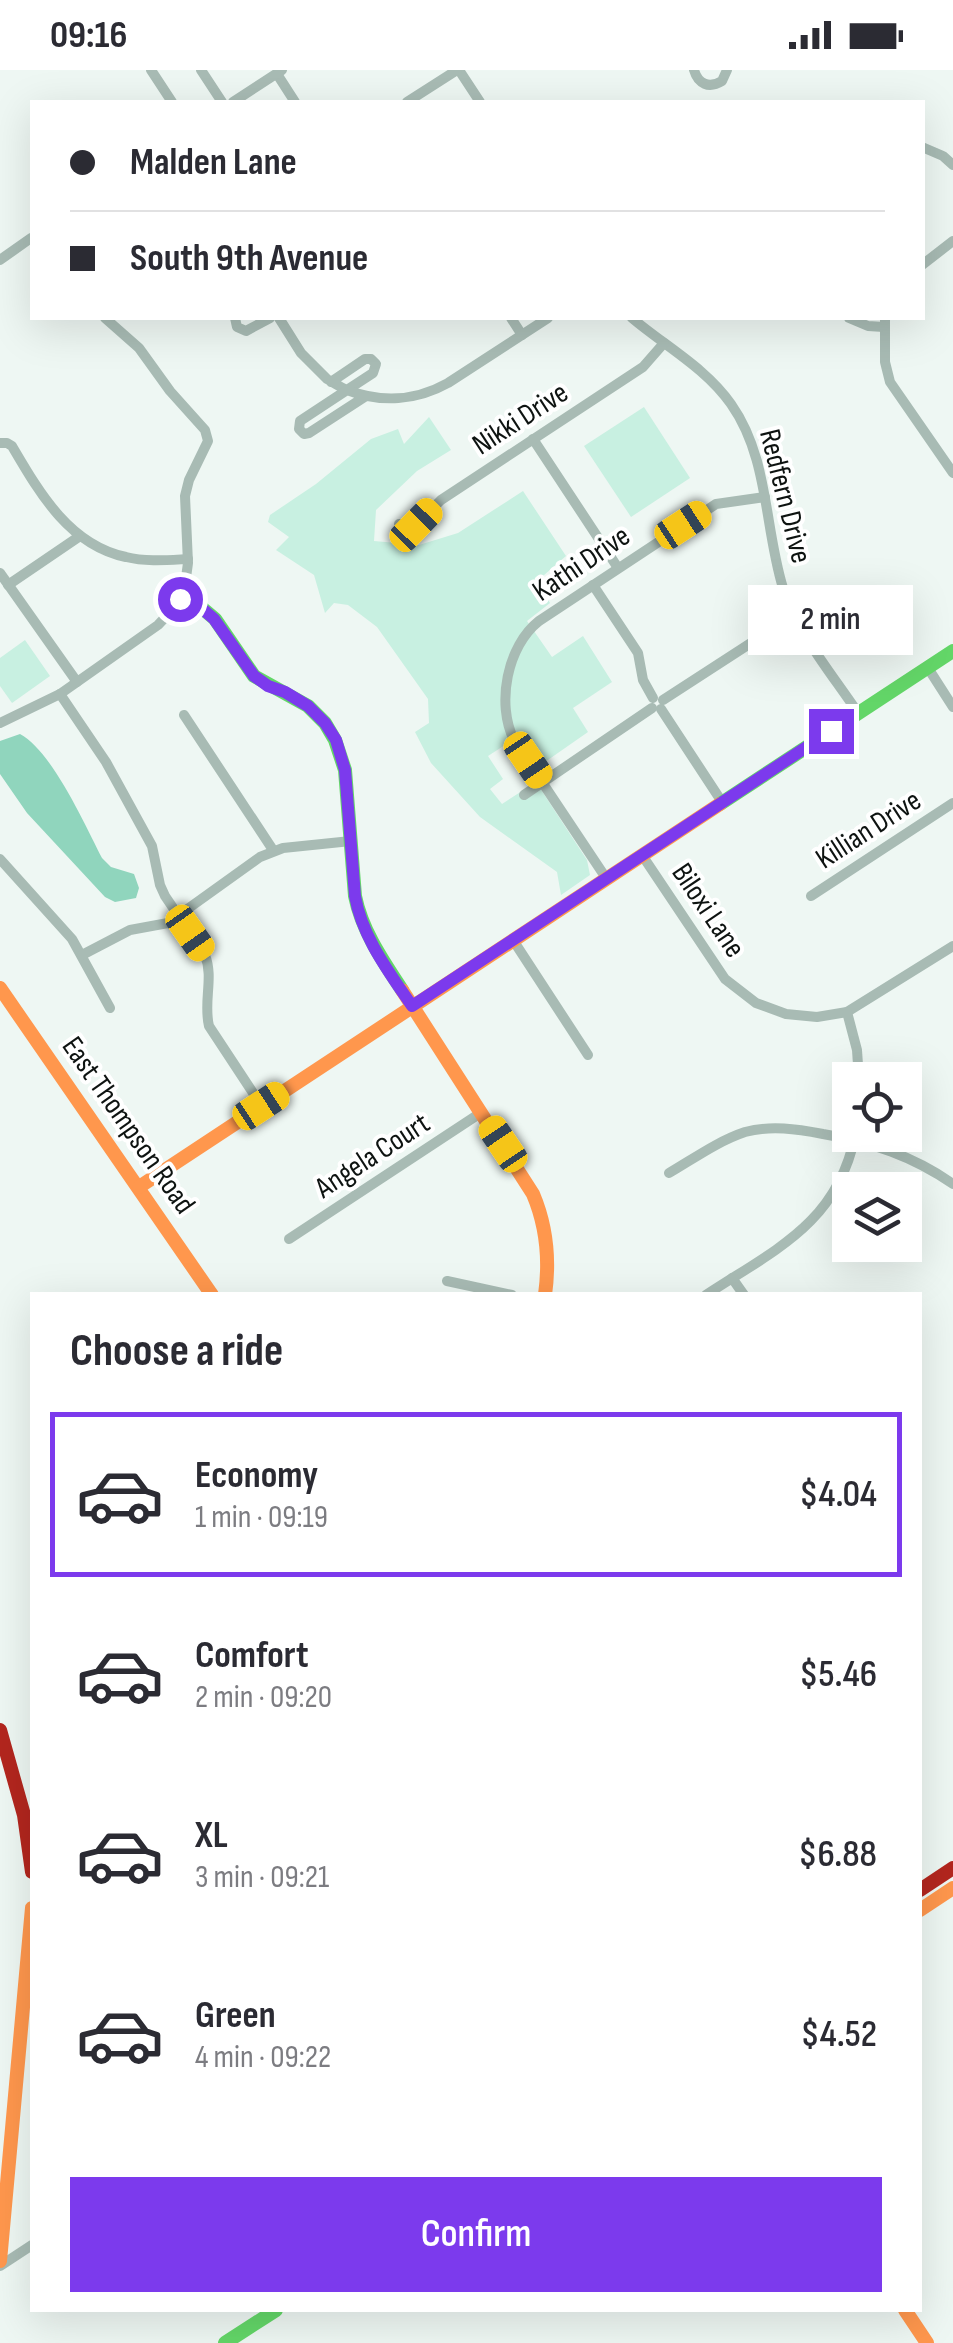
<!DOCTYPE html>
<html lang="en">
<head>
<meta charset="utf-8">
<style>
	:root { --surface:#fff; --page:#f7f7f7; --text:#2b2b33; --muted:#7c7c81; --line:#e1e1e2; --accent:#7c3aed }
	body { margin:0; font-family:"Sofia Sans Condensed",sans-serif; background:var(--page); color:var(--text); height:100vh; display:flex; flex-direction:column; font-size:38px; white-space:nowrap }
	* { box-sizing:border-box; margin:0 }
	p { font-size:32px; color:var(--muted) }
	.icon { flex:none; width:55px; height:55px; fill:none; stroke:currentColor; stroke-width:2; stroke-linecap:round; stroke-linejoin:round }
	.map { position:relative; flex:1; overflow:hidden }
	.side { position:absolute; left:30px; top:1222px; width:892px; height:1020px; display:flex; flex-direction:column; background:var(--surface); border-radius:0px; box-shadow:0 10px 40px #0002 }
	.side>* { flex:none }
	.banner { position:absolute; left:30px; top:30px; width:895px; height:220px; border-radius:0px; box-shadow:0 10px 40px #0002; display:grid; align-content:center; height:220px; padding:0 40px; background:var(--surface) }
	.tools { position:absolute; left:832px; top:992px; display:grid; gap:20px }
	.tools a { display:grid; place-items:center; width:90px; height:90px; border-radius:0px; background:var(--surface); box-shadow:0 10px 40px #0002; font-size:50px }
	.end { position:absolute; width:45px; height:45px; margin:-22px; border:12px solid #7c3aed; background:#fff; box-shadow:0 0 0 5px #fff }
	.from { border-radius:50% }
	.bubble { position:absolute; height:70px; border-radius:0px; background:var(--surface); box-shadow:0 10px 40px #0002; font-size:32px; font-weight:600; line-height:70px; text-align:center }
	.car { position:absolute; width:30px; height:60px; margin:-30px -15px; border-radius:12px; box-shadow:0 0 8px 2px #0007; background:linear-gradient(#f5c518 24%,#345 0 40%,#f5c518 0 76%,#345 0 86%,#f5c518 0) }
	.banner b { display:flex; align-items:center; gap:35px; height:95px; font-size:38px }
	.banner b+b { border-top:2px solid var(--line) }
	.banner i { width:25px; height:25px; background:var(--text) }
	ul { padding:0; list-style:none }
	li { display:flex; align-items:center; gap:30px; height:165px; margin:0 20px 15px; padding:0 20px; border:5px solid transparent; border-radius:0px }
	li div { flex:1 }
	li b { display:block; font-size:38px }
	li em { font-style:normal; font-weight:600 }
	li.selected { border-color:var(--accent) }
	li>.icon { width:90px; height:90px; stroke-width:1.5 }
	h2 { padding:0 40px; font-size:45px; line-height:120px }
	.button { display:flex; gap:20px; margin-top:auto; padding:20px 40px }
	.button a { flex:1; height:115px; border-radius:0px; background:var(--accent); color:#fff; font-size:40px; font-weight:600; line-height:115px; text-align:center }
	.status { display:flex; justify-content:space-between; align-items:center; height:70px; padding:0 50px; background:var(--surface); direction:ltr }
	.status svg { height:28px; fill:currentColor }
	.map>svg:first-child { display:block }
</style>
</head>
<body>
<div class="status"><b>09:16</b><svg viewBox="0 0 49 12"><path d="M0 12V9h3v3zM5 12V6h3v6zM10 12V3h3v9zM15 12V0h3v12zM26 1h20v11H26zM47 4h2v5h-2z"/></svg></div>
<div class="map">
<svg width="953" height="2273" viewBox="0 0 953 2273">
	<rect width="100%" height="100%" fill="#eef7f3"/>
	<g fill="#c8f0e1">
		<path d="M644 337 690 408 631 447 584 376Z"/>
		<path d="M429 347 451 380 417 401 376 440 374 471 419 475 458 463 523 421 566 486 536 512 550 533 527 551 552 587 583 566 612 612 573 638 588 662 545 692 525 662 488 686 503 709 490 719 502 734 536 712 587 790 590 805 561 825 557 802 480 747 431 693 415 662 429 653 428 629 377 557 348 535 334 533 325 543 314 505 276 480 289 467 268 452 270 445 316 414 371 369 398 359 404 374Z"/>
		<path d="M25 570 50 606 12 633 0 616V588Z"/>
	</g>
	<path fill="#90d5bd" d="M20 664C52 681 85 755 102 788L111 797 134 804 139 818 136 828 115 832 105 827 27 743 0 704V671Z"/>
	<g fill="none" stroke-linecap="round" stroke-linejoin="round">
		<g stroke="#a8bbb4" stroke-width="10">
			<path d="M151 0 172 32"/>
			<path d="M201 0 222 32"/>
			<path d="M459 0 480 32"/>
			<path d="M694 0C698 14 709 19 722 11L727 0"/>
			<path d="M277 4 295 32"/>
			<path d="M233 32 282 0"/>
			<path d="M407 32 457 0"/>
			<path d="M922 77 943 86 953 95"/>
			<path d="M0 190 31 168"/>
			<path d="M922 195 953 171"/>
			<path d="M235 248 237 257 246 261 270 248"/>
			<path d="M279 248 301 283 327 309C334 313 340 317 347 320L373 303 376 294 371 289H365L331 312"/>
			<path d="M511 248 522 265"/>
			<path d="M632 248C665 276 706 298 731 334 769 388 764 456 783 518 797 563 832 604 858 643"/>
			<path d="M849 248 868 256 884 257"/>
			<path d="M885 248V292L890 312 953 403"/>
			<path d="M366 326 309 363 304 364 299 359 300 351 347 320C381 333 416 331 448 313L548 248"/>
			<path d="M533 369 618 498"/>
			<path d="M0 373H7L12 376C39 422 69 475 126 487 146 492 168 490 188 489"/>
			<path d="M399 454 416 455 441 430 643 297 664 273"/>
			<path d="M0 503 77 612"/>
			<path d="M8 515 80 466"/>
			<path d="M593 515 638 583 643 610 653 628"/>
			<path d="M928 598 953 637"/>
			<path d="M60 624 106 692 152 776 160 815 165 826 205 885C214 908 203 932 209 956L261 1035"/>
			<path d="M663 630 794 545"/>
			<path d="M661 639 722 732"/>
			<path d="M184 645 273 780"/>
			<path d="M0 653 60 624 158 555 176 536 185 515 188 493 185 426 189 410 208 371 205 360 170 321 139 278 105 248"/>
			<path d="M524 725 652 638"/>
			<path d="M642 785 725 909 756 933 786 944 817 947 847 942 953 876"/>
			<path d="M0 789 72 869 110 938"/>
			<path d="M606 808 514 670C496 634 507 576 539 551L716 434 765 427"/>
			<path d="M811 826 953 733"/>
			<path d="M513 870 588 985"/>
			<path d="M82 885 130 860 168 853 260 787 283 778 351 771"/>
			<path d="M847 942 857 980 859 1010"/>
			<path d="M669 1103C693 1089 718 1071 745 1062 771 1055 797 1059 823 1064 871 1072 913 1086 953 1114"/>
			<path d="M289 1169 482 1042"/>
			<path d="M732 1208 744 1225"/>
			<path d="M447 1211 512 1225"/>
			<path d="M706 1225C774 1180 837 1154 855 1066"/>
			<path d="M0 2196 32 2175"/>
		</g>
		<g stroke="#63d668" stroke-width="14">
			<path d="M183 522 215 549 254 606 308 636 325 653 335 670 345 700 355 826C362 861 383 891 402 920"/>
			<path d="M720 734 953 581"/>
			<path d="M225 2273 276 2240"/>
		</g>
		<g stroke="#ff974d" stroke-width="14">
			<path d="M0 918 212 1225"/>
			<path d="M402 920 533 1124C547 1157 550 1189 545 1225"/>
			<path d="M139 1117 720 734"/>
			<path d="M920 1840 953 1818"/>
			<path d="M0 2191 32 1838"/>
			<path d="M905 2240 927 2273"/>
		</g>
		<g stroke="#b3261e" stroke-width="14">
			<path d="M0 1660 24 1745 32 1802"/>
			<path d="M920 1820 953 1798"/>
		</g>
	</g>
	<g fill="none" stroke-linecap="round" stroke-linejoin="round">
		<path stroke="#7c3aed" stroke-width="12" d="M180 529 183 522 214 549 254 606 268 616 285 622 308 636 325 653 336 670 345 700 355 826C362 867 389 902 412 936L831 661"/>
	</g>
	<g text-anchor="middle" stroke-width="8" stroke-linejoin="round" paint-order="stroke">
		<g font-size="30" fill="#0e1311" stroke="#fff">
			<text transform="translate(520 348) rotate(-33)" y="10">Nikki Drive</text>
			<text transform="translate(786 426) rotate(76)" y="10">Redfern Drive</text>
			<text transform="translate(581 493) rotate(-34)" y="10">Kathi Drive</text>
			<text transform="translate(868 759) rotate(-33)" y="10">Killian Drive</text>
			<text transform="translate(709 840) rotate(56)" y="10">Biloxi Lane</text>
			<text transform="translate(129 1055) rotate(55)" y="10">East Thompson Road</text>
			<text transform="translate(372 1085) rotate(-33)" y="10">Angela Court</text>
		</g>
	</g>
</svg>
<div class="tools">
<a><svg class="icon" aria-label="locate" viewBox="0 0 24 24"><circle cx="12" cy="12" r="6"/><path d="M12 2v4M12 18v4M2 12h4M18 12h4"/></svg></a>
<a><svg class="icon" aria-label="layers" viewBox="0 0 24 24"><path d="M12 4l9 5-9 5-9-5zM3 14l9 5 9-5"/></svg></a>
</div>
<i class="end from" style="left:180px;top:529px"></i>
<i class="end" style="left:831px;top:661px"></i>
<div class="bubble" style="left:748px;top:515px;width:165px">2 min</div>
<i class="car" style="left:416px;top:455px;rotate:44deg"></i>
<i class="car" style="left:683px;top:455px;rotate:57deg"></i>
<i class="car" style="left:528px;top:690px;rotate:146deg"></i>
<i class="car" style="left:190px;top:863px;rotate:145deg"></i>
<i class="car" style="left:261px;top:1036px;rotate:57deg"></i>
<i class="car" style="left:503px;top:1074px;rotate:326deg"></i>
<div class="banner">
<b><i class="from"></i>Malden Lane</b>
<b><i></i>South 9th Avenue</b>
</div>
<section class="side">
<h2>Choose a ride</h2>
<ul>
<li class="selected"><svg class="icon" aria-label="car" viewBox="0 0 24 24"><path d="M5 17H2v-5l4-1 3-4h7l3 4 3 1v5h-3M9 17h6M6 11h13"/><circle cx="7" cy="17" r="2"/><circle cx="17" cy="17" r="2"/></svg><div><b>Economy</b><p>1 min · 09:19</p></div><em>$4.04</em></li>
<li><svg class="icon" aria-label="car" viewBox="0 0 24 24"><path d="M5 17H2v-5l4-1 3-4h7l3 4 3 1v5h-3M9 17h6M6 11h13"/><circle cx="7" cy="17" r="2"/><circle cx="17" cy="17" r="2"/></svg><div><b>Comfort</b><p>2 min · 09:20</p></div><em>$5.46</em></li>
<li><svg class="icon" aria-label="car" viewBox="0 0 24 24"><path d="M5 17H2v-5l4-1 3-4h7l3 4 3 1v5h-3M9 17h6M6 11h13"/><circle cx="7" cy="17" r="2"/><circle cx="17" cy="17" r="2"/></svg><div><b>XL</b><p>3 min · 09:21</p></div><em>$6.88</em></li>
<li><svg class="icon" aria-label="car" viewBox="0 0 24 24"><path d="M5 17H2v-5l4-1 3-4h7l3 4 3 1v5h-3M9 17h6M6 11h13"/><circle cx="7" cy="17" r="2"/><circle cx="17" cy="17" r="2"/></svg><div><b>Green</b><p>4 min · 09:22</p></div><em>$4.52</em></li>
</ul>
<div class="button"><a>Confirm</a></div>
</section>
</div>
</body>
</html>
